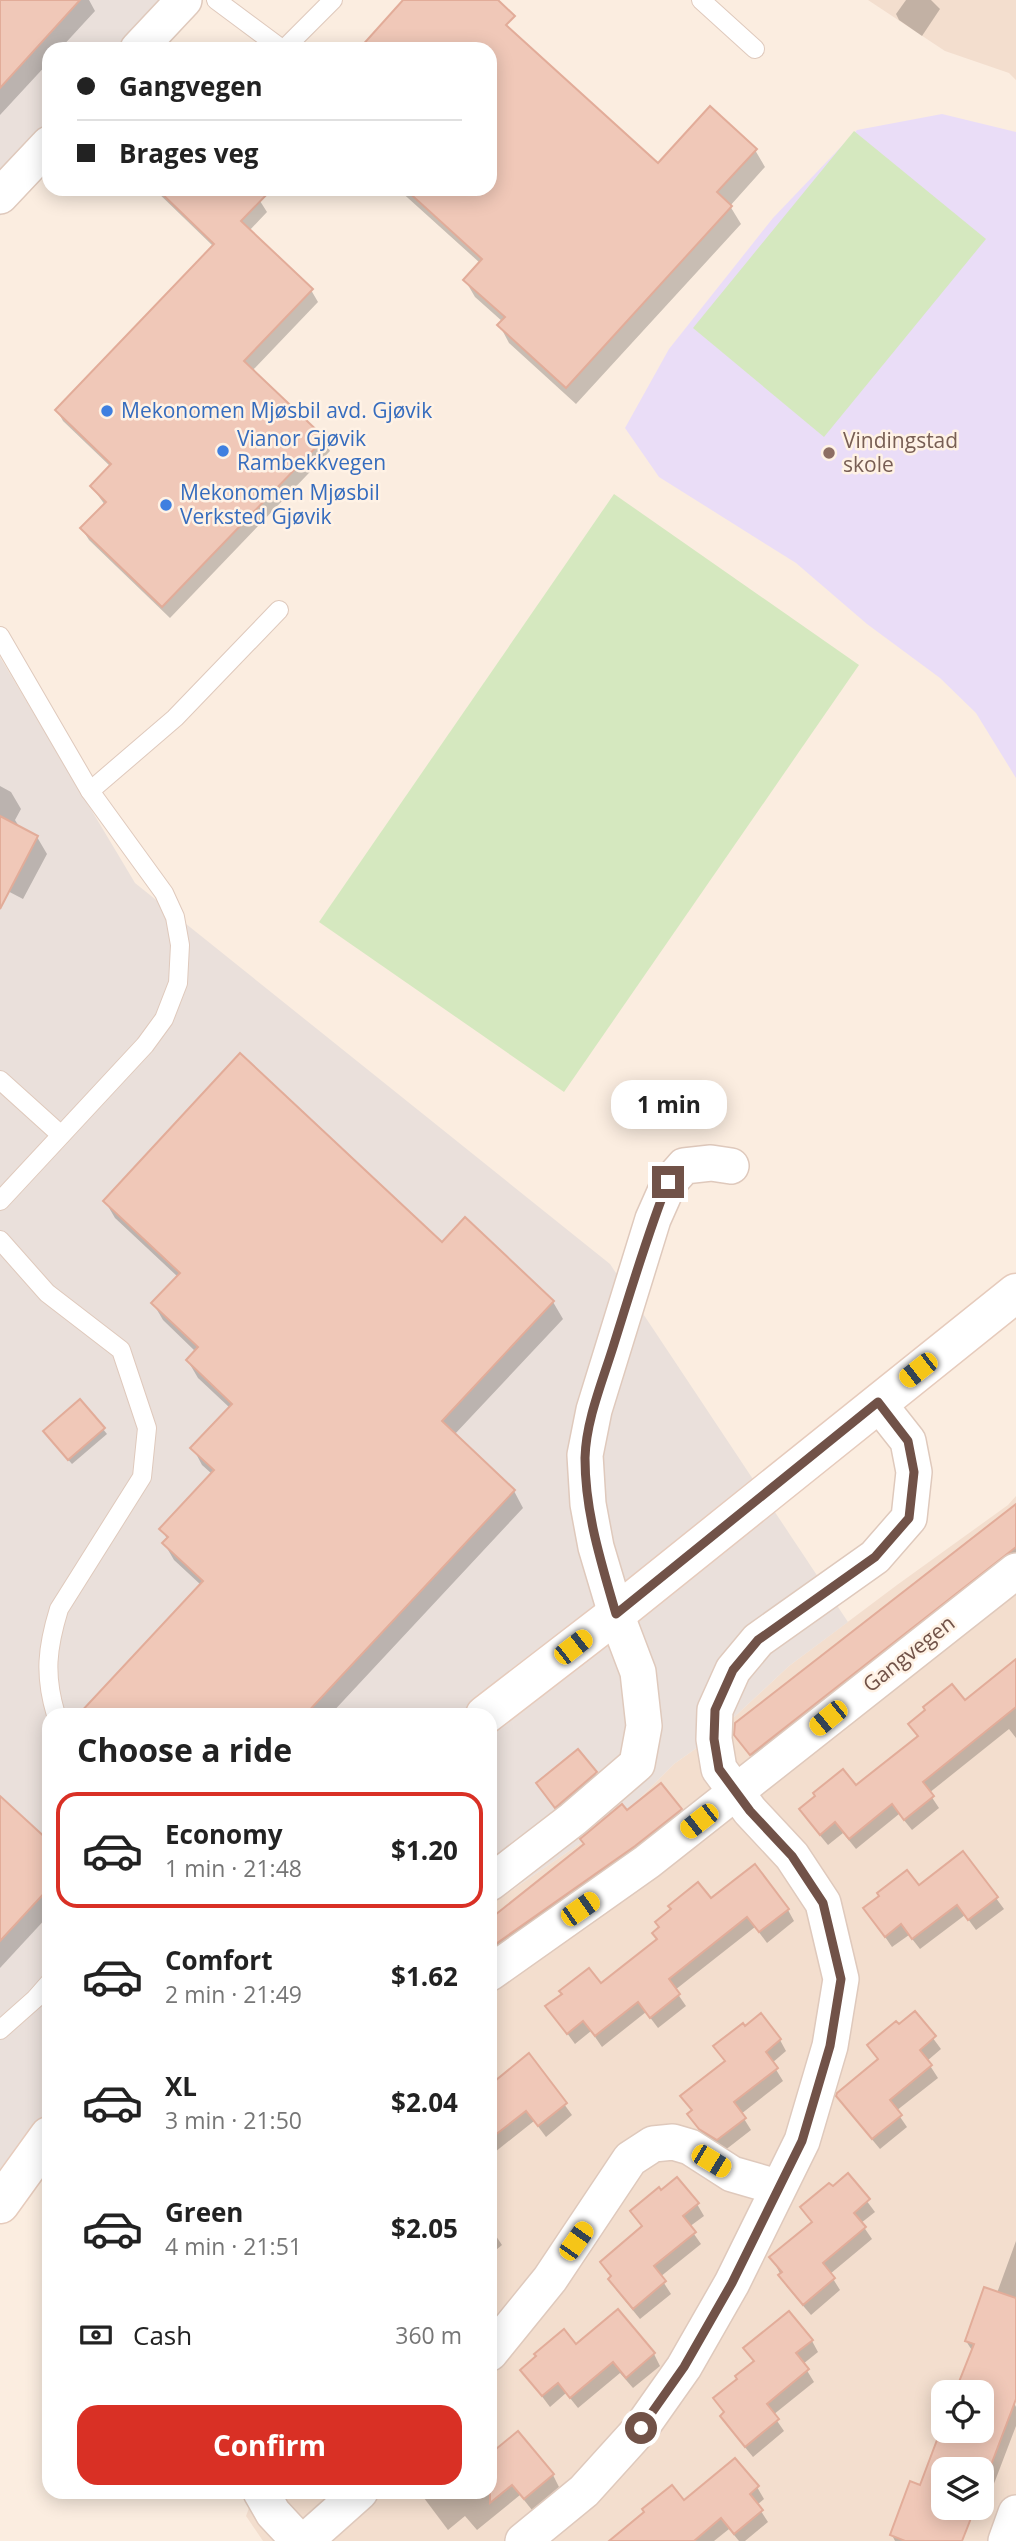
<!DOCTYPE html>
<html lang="en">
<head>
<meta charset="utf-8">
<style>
	:root { --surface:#fff; --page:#f2f2f2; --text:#222; --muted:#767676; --line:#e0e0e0; --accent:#d93025 }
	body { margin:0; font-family:"Open Sans",sans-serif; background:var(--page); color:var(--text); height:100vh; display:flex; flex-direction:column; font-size:26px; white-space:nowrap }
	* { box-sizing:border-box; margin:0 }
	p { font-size:23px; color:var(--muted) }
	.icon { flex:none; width:38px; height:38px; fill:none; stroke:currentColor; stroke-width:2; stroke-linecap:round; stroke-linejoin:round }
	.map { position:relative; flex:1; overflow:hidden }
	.drawer { position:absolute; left:42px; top:1708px; width:455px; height:791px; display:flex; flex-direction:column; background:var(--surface); border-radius:21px; box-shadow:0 4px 18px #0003 }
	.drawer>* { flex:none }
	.banner { position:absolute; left:42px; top:42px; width:455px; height:154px; border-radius:21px; box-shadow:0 4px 18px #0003; display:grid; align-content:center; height:154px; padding:0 35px; background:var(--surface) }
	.controls { position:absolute; left:931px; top:2380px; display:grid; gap:14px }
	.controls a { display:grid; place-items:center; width:63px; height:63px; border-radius:14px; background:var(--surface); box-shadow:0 4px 18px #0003; font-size:35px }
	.end { position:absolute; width:32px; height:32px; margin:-16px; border:9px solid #715248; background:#fff; box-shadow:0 0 0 4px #fff }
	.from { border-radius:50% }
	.bubble { position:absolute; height:49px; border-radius:21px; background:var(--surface); box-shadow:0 4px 18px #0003; font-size:23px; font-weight:700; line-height:49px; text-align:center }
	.car { position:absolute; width:21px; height:42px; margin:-21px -10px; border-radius:9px; box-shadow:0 0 5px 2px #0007; background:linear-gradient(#f5c518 24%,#345 0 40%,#f5c518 0 76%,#345 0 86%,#f5c518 0) }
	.banner b { display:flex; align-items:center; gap:24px; height:66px; font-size:26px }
	.banner b+b { border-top:2px solid var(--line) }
	.banner i { width:18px; height:18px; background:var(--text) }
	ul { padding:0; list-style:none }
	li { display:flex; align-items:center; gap:21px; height:116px; margin:0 14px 10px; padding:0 21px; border:4px solid transparent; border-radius:21px }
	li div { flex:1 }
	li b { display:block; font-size:26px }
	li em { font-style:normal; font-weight:700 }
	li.current { border-color:var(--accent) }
	li>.icon { width:63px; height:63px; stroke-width:1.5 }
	h2 { padding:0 35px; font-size:32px; line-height:84px }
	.pay { display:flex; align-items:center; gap:18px; height:77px; padding:0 35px; font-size:26px }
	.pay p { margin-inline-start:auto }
	.button { display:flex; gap:14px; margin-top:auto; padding:14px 35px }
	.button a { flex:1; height:80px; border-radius:21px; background:var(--accent); color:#fff; font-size:28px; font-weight:700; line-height:80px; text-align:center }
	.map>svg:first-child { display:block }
</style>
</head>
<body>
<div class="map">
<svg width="1016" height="2541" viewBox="0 0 1016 2541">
	<rect width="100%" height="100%" fill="#fbede0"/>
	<g fill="#f3dece" fill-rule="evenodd">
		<path d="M868 0H1016V80L1009 73 945 51Z"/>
		<path d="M1016 1496V2541H263L246 2516 255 2492H490V1905L626 1812 674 1764 715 1735 789 1666 897 1585 1008 1505ZM943 2392H982V2431H943ZM943 2469H982V2508H943Z"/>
	</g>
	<g fill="#eae0db">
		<path d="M0 0H180L136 49H49V145L37 158 0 216Z"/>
		<path d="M0 657 135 883 610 1264 848 1622 789 1666 715 1735 674 1764 626 1812 490 1905V1715H49V2172L0 2201Z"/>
	</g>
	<path fill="#eaddf7" d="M942 114 1016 132V778L976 713 940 678 867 624 796 563 659 477 625 428 669 349 773 218 857 130Z"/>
	<g fill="#d5e8bf">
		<path d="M854 131 986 239 824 437 693 328Z"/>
		<path d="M614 494 859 665 564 1092 319 922Z"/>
	</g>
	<g fill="#0003">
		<path d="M0 0H89L95 11 60 49H49V62L0 115Z"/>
		<path d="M406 0H475L658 166 755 150 765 167 730 206 741 224 576 404 509 343 500 326 503 322 475 297 465 280 480 263 398 189H490V49H361Z"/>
		<path d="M906 0H931L940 9 922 36 899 20 896 14Z"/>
		<path d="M154 189H248L260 201 267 212 249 231 311 290 318 302 252 371 324 439 330 451 170 618 89 540 82 529 105 505 92 487 111 467 63 421 57 410 213 246Z"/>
		<path d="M0 786 11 792 21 809 15 820 20 828 37 837 47 854 23 899 0 887Z"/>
		<path d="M105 1201 442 1245 465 1220 553 1302 563 1319 454 1435 514 1491 523 1508 330 1715H80L201 1585 174 1560 164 1543 168 1540 161 1529 212 1474 202 1465 193 1448 230 1408 198 1378 188 1361 196 1352 163 1320 153 1303 178 1277 115 1218Z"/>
		<path d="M80 1401 107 1434 72 1464 48 1437Z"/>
		<path d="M1016 1506V1554L754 1759 740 1740Z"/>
		<path d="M1016 1679V1738L1009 1729 929 1793 939 1808 912 1830 899 1814 856 1849 843 1833 828 1845 808 1821 801 1810 855 1788 918 1737 910 1724Z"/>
		<path d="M595 1773 605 1790 566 1823 538 1784Z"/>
		<path d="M0 1798 49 1844V1915L0 1968Z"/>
		<path d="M680 1810 683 1815 490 1955V1921L627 1813Z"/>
		<path d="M963 1853 1004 1909 976 1930 965 1915 920 1949 909 1935 892 1947 866 1909 881 1896 919 1888Z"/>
		<path d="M710 1900 788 1910 794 1921 767 1943 755 1927 675 1990 686 2006 658 2028 646 2012 602 2047 591 2031 575 2044 548 2007 601 1985Z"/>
		<path d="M915 2014 941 2049 927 2061 938 2078 896 2111 907 2127 880 2149 845 2107 838 2095 879 2061 869 2046Z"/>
		<path d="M780 2040 786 2051 772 2063 783 2081 741 2114 751 2130 724 2151 708 2141 696 2126 690 2115 693 2112 682 2096 726 2062 716 2047Z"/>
		<path d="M529 2056 572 2115 546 2137 534 2121 490 2156V2087Z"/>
		<path d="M848 2176 875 2212 861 2223 872 2239 830 2274 840 2290 811 2315 787 2287 772 2258 813 2224 802 2208 833 2189Z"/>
		<path d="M697 2204 704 2216 689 2227 701 2244 660 2277 671 2294 640 2319 617 2291 610 2280 612 2278 602 2262 643 2228 632 2212Z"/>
		<path d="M490 2227 502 2245 490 2255Z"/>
		<path d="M1016 2241V2368L973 2352 966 2341 997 2293Z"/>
		<path d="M618 2311 654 2354 660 2366 633 2388 620 2373 578 2408 566 2393 550 2407 522 2370 576 2346Z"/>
		<path d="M812 2341 818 2352 803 2364 814 2382 773 2415 784 2431 753 2457 729 2428 722 2417 725 2414 716 2399 739 2379 755 2363 746 2349Z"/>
		<path d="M984 2391 1014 2403 1016 2407V2426L987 2502 982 2500V2469H943V2508H973L960 2541H895L892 2535 921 2487 943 2429 982 2431V2397Z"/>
		<path d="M518 2433 553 2475 559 2487 532 2510 520 2495 477 2530 465 2516 448 2530 421 2494 490 2492V2456Z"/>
		<path d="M757 2487 764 2499 757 2505 768 2522 745 2541H739L729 2529 714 2541H635L684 2502Z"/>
	</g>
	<g fill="#f0c8b8" stroke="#e2ac99" stroke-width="2">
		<path d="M0 0H80L0 88Z"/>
		<path d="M403 0H498L515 16 506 25 658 163 710 106 757 149 717 192 732 206 566 388 497 325 505 317 463 280 482 259 405 189H490V49H359Z"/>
		<path d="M157 189H272L241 221 313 289 244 361 325 438 162 607 80 528 106 502 90 486 111 464 55 410 214 244Z"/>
		<path d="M0 816 38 836 0 909Z"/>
		<path d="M240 1053 442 1242 465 1217 554 1301 442 1421 515 1490 305 1715H78L203 1581 162 1543 168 1537 159 1529 214 1470 190 1448 232 1404 186 1360 198 1347 151 1303 180 1273 103 1201Z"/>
		<path d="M80 1399 105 1428 68 1460 43 1431Z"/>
		<path d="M1016 1504V1547L750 1755 734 1735 735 1723Z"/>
		<path d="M1016 1659V1707L923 1782 934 1796 904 1820 892 1804 849 1839 835 1822 820 1835 799 1809 815 1796 813 1793 843 1769 856 1785 918 1736 908 1724 925 1710 923 1707 952 1684 965 1700Z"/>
		<path d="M578 1749 597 1772 555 1808 536 1783Z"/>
		<path d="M661 1783 682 1809 635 1846 490 1948V1919L584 1844 580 1839 622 1804 627 1810Z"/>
		<path d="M0 1796 49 1841V1888L0 1941Z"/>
		<path d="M963 1851 998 1897 968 1920 957 1905 912 1939 901 1924 885 1937 863 1908 879 1896 877 1893 907 1870 919 1885Z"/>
		<path d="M755 1864 789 1909 759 1932 747 1917 669 1979 680 1994 650 2018 638 2002 595 2036 583 2021 567 2034 545 2006 562 1994 559 1991 589 1968 601 1983 657 1939 652 1933 659 1927 655 1922 671 1909 668 1906 698 1882 711 1898Z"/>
		<path d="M915 2011 936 2036 920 2050 932 2065 890 2100 902 2115 872 2139 836 2096 837 2093 878 2059 867 2045 896 2021 899 2024Z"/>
		<path d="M761 2013 781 2039 766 2052 778 2068 734 2102 746 2118 717 2140 699 2129 687 2114 692 2110 680 2096 725 2061 713 2046 743 2023 745 2026Z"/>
		<path d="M529 2053 567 2103 538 2126 526 2111 490 2139V2085Z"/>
		<path d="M848 2173 870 2199 854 2213 866 2227 823 2263 835 2278 803 2305 778 2275 782 2272 769 2257 812 2222 800 2207 829 2183 833 2186Z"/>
		<path d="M677 2177 699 2203 683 2216 696 2232 654 2266 666 2281 633 2309 608 2279 611 2276 600 2262 642 2226 630 2211 659 2187 661 2190Z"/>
		<path d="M984 2287 1016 2298V2399L982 2489V2469H943V2508H975L962 2541H905L890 2535 910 2481 920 2485 943 2424V2431H982V2392H955L974 2344 965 2341Z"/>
		<path d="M618 2309 655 2353 626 2378 613 2362 570 2398 558 2383 542 2396 520 2370 536 2356 534 2354 564 2329 576 2344Z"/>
		<path d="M789 2311 813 2340 796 2353 809 2369 767 2404 779 2419 745 2447 720 2416 724 2412 713 2398 737 2379 735 2376 754 2361 743 2348Z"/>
		<path d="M518 2431 554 2474 524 2499 512 2485 490 2503V2454Z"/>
		<path d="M735 2458 759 2486 750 2494 763 2510 734 2534 721 2518 694 2541H609L644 2512 642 2509 672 2485 684 2500Z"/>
	</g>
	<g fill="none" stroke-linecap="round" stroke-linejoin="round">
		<defs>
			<g id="lane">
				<path d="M216 0 282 49"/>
				<path d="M701 0 755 49"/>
				<path d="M284 49 333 0"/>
				<path d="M0 636 90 791 164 893 175 917 180 945 178 983 164 1019 145 1045 0 1201"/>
				<path d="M90 791 175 718 279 610"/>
				<path d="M0 1080 61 1135"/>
				<path d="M0 1240 47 1293 121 1350 147 1428 142 1477 59 1609C47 1648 44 1675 56 1715"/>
				<path d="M0 2030 35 1999 49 1983"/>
			</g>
			<g id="street">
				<path d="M138 49 184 0"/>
				<path d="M0 196 49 144"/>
				<path d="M490 1883 573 1819 637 1764 644 1726 638 1672 616 1614 596 1547 588 1504 585 1455 594 1410 653 1219 669 1183 684 1166 711 1163 731 1166"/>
				<path d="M490 1973 647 1862 1016 1571"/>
				<path d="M490 2353 550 2279 630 2159 653 2144 673 2142 690 2147 732 2174 777 2187"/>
				<path d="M261 2492 273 2513 299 2541"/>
				<path d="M305 2541 360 2492"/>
				<path d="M523 2541 584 2491 641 2428 684 2367 732 2283 802 2141 830 2046 841 1979 823 1903 792 1856 750 1811 719 1769 714 1739 715 1710 733 1670 758 1640 875 1557 909 1518 914 1472 908 1441 878 1403"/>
				<path d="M1006 2541 1016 2513"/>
			</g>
			<g id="secondary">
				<path d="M485 1715 616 1614 1016 1293"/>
				<path d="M0 2204 49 2136"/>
			</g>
		</defs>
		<use href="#lane" stroke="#dfc9bc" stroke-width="20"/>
		<use href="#street" stroke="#dfc9bc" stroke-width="38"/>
		<use href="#secondary" stroke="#e6cbbc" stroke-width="41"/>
		<use href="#lane" stroke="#fff" stroke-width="18"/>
		<use href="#street" stroke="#fff" stroke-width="35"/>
		<use href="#secondary" stroke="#fff" stroke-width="38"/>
	</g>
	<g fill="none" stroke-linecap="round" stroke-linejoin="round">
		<path stroke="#715248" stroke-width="9" d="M641 2428 684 2367 732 2283 802 2141 830 2046 841 1979 823 1903 792 1856 750 1811 719 1769 714 1739 715 1710 733 1670 758 1640 875 1557 909 1518 914 1472 908 1441 878 1402 616 1614C601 1562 585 1512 585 1458 586 1420 603 1380 614 1344 631 1290 647 1235 668 1182"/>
	</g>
	<g fill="#3f7fe0" stroke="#fff2e5" stroke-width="2.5">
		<circle cx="107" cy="411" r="7"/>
		<circle cx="223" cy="451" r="7"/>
		<circle cx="166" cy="505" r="7"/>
	</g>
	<circle fill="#8d6e63" stroke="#fff2e5" stroke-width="2.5" cx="829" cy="453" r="7"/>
	<g text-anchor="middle" stroke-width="5" stroke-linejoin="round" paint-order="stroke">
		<g font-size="21" fill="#366cbe" stroke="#fff2e5" text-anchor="start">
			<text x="121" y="418">Mekonomen Mjøsbil avd. Gjøvik</text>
			<text x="237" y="446">Vianor Gjøvik<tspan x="237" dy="24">Rambekkvegen</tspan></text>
			<text x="180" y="500">Mekonomen Mjøsbil<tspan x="180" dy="24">Verksted Gjøvik</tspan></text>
		</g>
		<g font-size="21" fill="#785e54" stroke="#fff2e5" text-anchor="start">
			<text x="843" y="448">Vindingstad<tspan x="843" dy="24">skole</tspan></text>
		</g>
		<g font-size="21" fill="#715248" stroke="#fff2e5">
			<text transform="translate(909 1654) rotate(-38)" y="7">Gangvegen</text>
		</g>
	</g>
</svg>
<div class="controls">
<a><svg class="icon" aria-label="locate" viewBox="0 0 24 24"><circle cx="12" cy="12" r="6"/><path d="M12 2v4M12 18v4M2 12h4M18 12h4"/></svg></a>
<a><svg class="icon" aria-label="layers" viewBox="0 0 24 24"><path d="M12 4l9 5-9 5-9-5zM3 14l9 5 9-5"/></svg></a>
</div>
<i class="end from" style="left:641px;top:2428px"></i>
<i class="end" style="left:668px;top:1182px"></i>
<div class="bubble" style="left:611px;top:1080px;width:116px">1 min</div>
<i class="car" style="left:918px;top:1370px;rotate:232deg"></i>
<i class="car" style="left:573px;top:1647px;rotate:52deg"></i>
<i class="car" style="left:828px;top:1718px;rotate:231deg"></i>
<i class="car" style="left:699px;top:1821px;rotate:232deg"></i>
<i class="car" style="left:580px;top:1909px;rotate:55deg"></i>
<i class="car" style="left:711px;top:2161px;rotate:121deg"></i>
<i class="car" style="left:576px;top:2241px;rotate:35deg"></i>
<div class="banner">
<b><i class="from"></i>Gangvegen</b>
<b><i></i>Brages veg</b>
</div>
<section class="drawer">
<h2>Choose a ride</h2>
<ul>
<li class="current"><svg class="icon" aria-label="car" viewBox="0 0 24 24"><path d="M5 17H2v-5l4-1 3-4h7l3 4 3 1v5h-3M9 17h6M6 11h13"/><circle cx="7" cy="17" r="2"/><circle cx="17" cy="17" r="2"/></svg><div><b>Economy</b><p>1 min · 21:48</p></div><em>$1.20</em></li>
<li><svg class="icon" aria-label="car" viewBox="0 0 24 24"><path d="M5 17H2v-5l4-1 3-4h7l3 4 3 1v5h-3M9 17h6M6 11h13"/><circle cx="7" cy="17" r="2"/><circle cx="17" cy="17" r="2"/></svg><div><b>Comfort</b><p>2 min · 21:49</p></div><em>$1.62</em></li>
<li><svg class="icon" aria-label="car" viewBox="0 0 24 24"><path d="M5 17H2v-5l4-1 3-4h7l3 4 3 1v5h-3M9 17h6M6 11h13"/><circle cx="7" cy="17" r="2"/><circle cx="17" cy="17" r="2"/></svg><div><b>XL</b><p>3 min · 21:50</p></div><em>$2.04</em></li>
<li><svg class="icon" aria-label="car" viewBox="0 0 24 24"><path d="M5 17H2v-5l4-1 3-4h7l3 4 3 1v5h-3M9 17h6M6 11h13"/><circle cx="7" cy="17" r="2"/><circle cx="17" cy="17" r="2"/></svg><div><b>Green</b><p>4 min · 21:51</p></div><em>$2.05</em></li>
</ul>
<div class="pay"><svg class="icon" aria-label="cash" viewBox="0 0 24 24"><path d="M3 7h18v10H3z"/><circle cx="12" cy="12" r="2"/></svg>Cash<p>360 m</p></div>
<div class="button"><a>Confirm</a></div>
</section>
</div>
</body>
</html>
